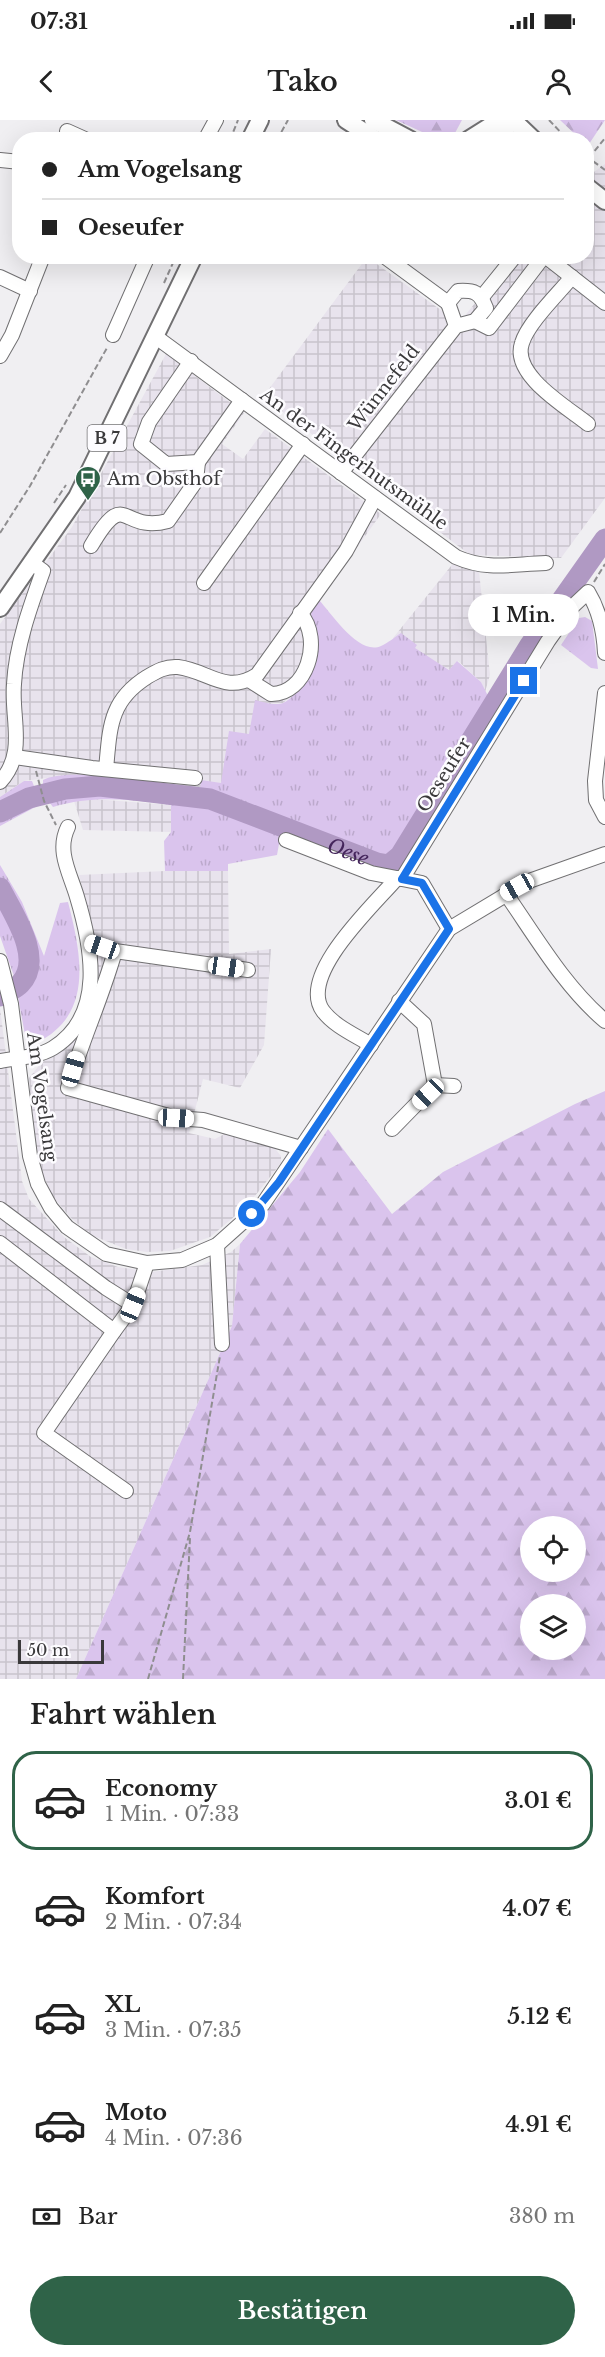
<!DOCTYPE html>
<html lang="de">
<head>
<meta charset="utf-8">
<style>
	:root { --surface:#fff; --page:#f2f2f2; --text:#222; --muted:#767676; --line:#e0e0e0; --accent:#2f6348 }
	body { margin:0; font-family:"Libre Baskerville",serif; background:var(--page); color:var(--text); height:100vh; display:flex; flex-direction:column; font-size:22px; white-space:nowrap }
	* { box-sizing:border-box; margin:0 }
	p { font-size:20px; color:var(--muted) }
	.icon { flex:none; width:33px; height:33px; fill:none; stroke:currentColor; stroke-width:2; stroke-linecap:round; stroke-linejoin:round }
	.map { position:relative; height:1559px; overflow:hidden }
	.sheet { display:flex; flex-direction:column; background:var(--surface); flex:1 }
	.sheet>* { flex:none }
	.top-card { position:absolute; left:12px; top:12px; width:582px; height:132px; border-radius:24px; box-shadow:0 6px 24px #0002; display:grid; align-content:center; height:132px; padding:0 30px; background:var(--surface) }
	.buttons { position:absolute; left:520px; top:1396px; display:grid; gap:12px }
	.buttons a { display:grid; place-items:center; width:66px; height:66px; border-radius:50%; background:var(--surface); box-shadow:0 6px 24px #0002; font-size:30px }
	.scale { position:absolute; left:18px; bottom:15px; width:86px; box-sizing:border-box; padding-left:6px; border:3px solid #3a393b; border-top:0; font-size:16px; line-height:21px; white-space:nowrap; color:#3a393b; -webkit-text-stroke:4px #fdfcff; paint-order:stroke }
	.end { position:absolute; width:27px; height:27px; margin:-14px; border:8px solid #1a73e8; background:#fff; box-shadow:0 0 0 3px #fff }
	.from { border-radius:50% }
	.bubble { position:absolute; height:42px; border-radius:21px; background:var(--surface); box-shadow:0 6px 24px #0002; font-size:20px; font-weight:600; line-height:42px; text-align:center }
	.car { position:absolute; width:18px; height:36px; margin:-18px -9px; border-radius:8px; box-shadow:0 0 4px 2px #0007; background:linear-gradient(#fff 24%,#345 0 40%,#fff 0 76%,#345 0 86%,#fff 0) }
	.top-card b { display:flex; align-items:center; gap:21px; height:57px; font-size:22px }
	.top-card b+b { border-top:2px solid var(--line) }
	.top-card i { width:15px; height:15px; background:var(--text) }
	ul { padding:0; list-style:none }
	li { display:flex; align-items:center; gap:18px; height:99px; margin:0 12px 9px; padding:0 18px; border:3px solid transparent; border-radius:24px }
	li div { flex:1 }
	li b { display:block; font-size:22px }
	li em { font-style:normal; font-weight:600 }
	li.active { border-color:var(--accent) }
	li>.icon { width:54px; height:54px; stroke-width:1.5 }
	h2 { padding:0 30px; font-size:27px; line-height:72px }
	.pay { display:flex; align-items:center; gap:15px; height:66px; padding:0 30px; font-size:22px }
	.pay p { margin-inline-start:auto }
	.cta { display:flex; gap:12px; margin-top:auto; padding:12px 30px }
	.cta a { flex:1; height:69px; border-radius:36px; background:var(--accent); color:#fff; font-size:24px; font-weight:600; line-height:69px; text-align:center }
	.status { display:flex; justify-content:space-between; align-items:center; height:42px; padding:0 30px; background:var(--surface); direction:ltr }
	.status svg { height:16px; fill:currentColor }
	header { display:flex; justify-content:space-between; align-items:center; height:78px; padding:0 30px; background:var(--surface); font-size:27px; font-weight:600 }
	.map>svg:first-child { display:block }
</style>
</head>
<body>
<div class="status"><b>07:31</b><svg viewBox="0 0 49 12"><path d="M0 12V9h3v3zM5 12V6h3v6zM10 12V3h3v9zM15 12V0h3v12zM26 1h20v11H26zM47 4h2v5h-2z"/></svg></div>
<header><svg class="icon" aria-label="back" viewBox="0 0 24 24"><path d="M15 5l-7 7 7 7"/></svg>Tako<svg class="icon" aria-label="person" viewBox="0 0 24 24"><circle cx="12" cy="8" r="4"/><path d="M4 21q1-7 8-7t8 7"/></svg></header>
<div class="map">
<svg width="605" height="1559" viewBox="0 0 605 1559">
	<defs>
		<pattern id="industrial-grid" width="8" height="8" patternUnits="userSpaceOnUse" patternTransform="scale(1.5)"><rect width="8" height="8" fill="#e8e3ed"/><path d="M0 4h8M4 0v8" fill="none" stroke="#c8c4cc"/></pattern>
		<pattern id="grass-tufts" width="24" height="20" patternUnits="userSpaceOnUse" patternTransform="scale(1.5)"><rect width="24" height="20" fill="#dac4ed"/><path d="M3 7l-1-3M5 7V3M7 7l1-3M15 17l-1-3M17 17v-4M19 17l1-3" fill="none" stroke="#bca9cc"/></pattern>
		<pattern id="forest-firs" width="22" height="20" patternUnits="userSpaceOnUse" patternTransform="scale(1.5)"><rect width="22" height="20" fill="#dac4ed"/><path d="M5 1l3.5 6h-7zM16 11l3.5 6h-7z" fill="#bca9cc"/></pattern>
	</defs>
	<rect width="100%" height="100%" fill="#f0eff2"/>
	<g fill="url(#industrial-grid)">
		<path d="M605 44V378L561 438 470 435 263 277 367 137 459 203 512 137 586 136 587 57Z"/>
		<path d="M166 234 244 293 222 324 243 339 265 309 381 394 311 491 318 511V531L313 546 296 572 283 583 269 584 221 663 200 669 138 658 62 656 24 661 0 677V504L72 407Z"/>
		<path d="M455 441 479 451 490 555 485 572 481 562 458 541 450 550 393 518Z"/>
		<path d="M92 679 172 685 171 712 83 710 74 681Z"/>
		<path d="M165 751H228L229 834 271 829 264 925 240 968 203 959 189 1013 215 1019 228 1012 272 1025 281 1036V1043L247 1086 210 1117 170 1131 147 1132 126 1129 91 1115 71 1098 53 1077 42 1053 35 1029 29 958 41 943 60 931 96 860V822L79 755Z"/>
		<path d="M0 888 22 1061 29 1079 64 1117 91 1137 118 1147 151 1152 202 1145 231 1132 240 1124 232 1206 76 1559H0Z"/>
	</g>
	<g fill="url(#grass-tufts)">
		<path d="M319 480C332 494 359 536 381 526 388 523 395 517 401 513L417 525 415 528 449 550 457 541 481 562 489 578 391 737 354 731 243 683 203 672 96 660 43 668V660C68 646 169 664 200 669L201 660 221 663 229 611 249 614 255 580C263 582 275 586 283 583 299 576 317 544 318 528 319 513 311 503 311 491Z"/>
		<path d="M585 497 592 501 598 549 591 548 561 525 579 498Z"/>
		<path d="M24 661H32L41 684 0 706V677Z"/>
		<path d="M74 673C147 669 215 685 281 713L277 735 228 744V751H165L164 721 171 712V685C131 679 92 675 53 687L49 682Z"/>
		<path d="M0 745 22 782 44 836 60 783 68 782C81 833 95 895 36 923L26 920 14 856 0 816Z"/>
	</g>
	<g fill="url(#forest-firs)" fill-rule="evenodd">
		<path d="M396 0H462L455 13 433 17Z"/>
		<path d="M560 0H605L587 27 586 20 580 19Z"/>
		<path d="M605 971V1559H76L232 1206 240 1124 300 1052 328 1009 392 1094 443 1052 575 984ZM531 1407H576V1452H531ZM531 1485H576V1530H531Z"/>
	</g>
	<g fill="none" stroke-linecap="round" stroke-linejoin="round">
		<g stroke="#b099c3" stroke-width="21">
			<path id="s1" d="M0 692 29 678 65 669 100 666 210 679 377 743 389 745 400 736 530 525 605 419"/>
			<path d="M0 768C12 792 45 839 20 864 16 869 6 872 0 876"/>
		</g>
		<defs>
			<g id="minor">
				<path d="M67 11 87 20"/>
				<path d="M205 20 216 0"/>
				<path d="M0 40 20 42"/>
				<path d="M384 136 448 183"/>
				<path d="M545 136 605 183"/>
				<path d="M0 157 30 171"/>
				<path d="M572 157C558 174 528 203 522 223 511 255 567 287 588 304"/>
				<path d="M482 177 515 136"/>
				<path d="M475 201 489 208 544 136"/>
				<path d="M113 215 148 136"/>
				<path d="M156 217 456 437C488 451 512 444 546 443"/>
				<path d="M0 236 12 215 43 136"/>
				<path d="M191 241 149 302 141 324 166 344 198 342 242 280"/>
				<path d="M341 353 456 206 475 201 486 188C480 172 474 170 458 171L448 183 456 206"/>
				<path d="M91 426C127 365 120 414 168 401L196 361 198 342"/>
				<path d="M204 463 303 324"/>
				<path d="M249 560 271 574C306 575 324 520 300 493"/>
				<path d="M605 573 595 661 596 680 605 697"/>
				<path d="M15 637 92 648 195 658"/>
				<path d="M106 649C110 608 109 581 147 557 157 551 166 546 178 547 209 551 226 575 257 555L346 431 375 378"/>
				<path d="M0 662C27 633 11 599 14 564 16 526 30 487 43 451L32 443"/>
				<path d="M286 720 371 753 402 759 548 521 573 486 588 472C599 490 604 512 605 533"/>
				<path d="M402 759 422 763 449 809"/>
				<path d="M506 774C536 817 564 866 605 901"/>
				<path d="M90 823 115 831 248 850"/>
				<path d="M115 831C102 878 81 922 68 968L176 998 203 1000 301 1028"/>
				<path d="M0 841 11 884 30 1036 38 1064 51 1088 67 1107 106 1134 147 1143 182 1140 217 1125 263 1084 449 809 529 761 605 734"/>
				<path d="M371 925C355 915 334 906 323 891 297 855 375 784 397 758"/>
				<path d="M0 941C17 938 38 937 53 928 106 895 92 827 77 777 70 753 56 731 68 707"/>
				<path d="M435 965 454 966"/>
				<path d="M392 1009 435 965 424 904 399 881"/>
				<path d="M0 1089 106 1168 133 1185 147 1143"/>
				<path d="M0 1123 114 1211 133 1185"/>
				<path d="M217 1125 222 1224"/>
				<path d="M114 1211 44 1313 126 1371"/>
			</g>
			<g id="major">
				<path d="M346 0 377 20"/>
				<path d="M373 0 411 20"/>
				<path d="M513 0 534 20"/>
				<path d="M250 20 260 0"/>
				<path d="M468 20 495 3 510 0"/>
				<path d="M499 20 512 0"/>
				<path d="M586 66 605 81"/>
				<path d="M0 488 77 377 194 136"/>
			</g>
		</defs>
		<use href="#minor" stroke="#717072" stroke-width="16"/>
		<use href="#major" stroke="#717072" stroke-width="20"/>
		<g stroke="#8f8e90" stroke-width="2" stroke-dasharray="6 3" stroke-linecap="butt">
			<path d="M549 0 568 20"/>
			<path d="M230 20 238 0"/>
			<path d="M277 20 288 0"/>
			<path d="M586 36 605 50"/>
			<path d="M589 38 605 18"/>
			<path d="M164 163 176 136"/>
			<path d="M54 383 66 365"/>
			<path d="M0 413 30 366 108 226"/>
			<path d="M594 462 605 444"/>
			<path d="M36 651 44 681 56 705"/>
			<path d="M148 1559 190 1412 220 1236"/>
			<path d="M183 1559 190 1418"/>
		</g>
		<use href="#minor" stroke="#fff" stroke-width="14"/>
		<use href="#major" stroke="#fff" stroke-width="16"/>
	</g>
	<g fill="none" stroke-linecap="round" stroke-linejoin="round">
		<path stroke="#1a73e8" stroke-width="8" d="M252 1094 279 1062 449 809 422 763 402 759 524 561"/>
	</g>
	<defs>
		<symbol id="bus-pin" viewBox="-11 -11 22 30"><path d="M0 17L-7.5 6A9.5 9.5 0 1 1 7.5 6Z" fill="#2f6348" stroke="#fdfcff"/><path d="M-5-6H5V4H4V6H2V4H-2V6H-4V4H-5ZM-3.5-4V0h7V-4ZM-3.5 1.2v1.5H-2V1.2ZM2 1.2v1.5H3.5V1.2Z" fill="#fff"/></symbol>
	</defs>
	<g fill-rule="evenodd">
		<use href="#bus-pin" x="73" y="344" width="30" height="40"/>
	</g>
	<g text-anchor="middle" stroke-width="5" stroke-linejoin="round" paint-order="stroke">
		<rect fill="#fdfcff" stroke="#747476" stroke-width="1.5" x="87.5" y="305" width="39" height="26" rx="4.5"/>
		<g font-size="16" font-weight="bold" fill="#3a393b">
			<text x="107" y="324">B 7</text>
		</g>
		<g font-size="18" fill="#3a393b" stroke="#fdfcff">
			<text transform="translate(384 268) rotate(-52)" y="6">Wünnefeld</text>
			<text transform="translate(354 339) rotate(36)" y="6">An der Fingerhutsmühle</text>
			<text transform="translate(444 655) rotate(-58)" y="6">Oeseufer</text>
			<text transform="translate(42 977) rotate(82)" y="6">Am Vogelsang</text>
		</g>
		<g font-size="18" fill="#3a393b" stroke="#fdfcff" text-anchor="start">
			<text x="107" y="365">Am Obsthof</text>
		</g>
		<g font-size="20" font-style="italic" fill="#44255b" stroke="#fdfcff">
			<text dy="7" stroke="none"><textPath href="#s1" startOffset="363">Oese</textPath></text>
		</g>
	</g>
</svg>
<div class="buttons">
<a><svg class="icon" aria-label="locate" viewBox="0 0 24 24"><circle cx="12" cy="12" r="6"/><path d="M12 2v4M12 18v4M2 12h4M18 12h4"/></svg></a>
<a><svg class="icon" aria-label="layers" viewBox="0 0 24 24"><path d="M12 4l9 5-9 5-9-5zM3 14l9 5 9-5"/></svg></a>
</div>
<div class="scale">50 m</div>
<i class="end from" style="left:252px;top:1094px"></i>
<i class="end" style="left:524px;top:561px"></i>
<div class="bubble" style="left:468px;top:474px;width:111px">1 Min.</div>
<i class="car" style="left:517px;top:767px;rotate:241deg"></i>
<i class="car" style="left:102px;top:827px;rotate:289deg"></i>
<i class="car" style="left:226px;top:847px;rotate:98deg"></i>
<i class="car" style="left:73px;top:949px;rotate:16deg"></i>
<i class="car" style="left:428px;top:974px;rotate:226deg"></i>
<i class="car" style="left:176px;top:998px;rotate:93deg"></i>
<i class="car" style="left:133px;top:1185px;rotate:22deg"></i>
<div class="top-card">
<b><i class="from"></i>Am Vogelsang</b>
<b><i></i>Oeseufer</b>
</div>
</div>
<section class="sheet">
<h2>Fahrt wählen</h2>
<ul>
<li class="active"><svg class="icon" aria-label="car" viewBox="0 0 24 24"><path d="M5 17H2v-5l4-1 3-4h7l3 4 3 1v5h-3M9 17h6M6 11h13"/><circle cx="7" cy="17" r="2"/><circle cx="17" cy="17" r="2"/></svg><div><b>Economy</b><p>1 Min. · 07:33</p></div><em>3.01 €</em></li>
<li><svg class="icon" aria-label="car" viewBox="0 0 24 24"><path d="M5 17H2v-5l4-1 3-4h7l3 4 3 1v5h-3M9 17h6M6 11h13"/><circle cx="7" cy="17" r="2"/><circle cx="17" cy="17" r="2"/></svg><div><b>Komfort</b><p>2 Min. · 07:34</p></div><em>4.07 €</em></li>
<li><svg class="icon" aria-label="car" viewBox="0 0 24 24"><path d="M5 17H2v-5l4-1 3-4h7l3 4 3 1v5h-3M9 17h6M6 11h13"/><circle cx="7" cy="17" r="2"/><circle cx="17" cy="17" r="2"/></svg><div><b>XL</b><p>3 Min. · 07:35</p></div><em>5.12 €</em></li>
<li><svg class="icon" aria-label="car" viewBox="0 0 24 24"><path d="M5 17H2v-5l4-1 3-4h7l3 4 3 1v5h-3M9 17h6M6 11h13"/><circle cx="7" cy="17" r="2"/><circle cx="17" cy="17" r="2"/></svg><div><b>Moto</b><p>4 Min. · 07:36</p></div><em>4.91 €</em></li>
</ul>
<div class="pay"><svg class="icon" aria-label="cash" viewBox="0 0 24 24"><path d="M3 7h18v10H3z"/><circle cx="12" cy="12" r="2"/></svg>Bar<p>380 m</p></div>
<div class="cta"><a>Bestätigen</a></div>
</section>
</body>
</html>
